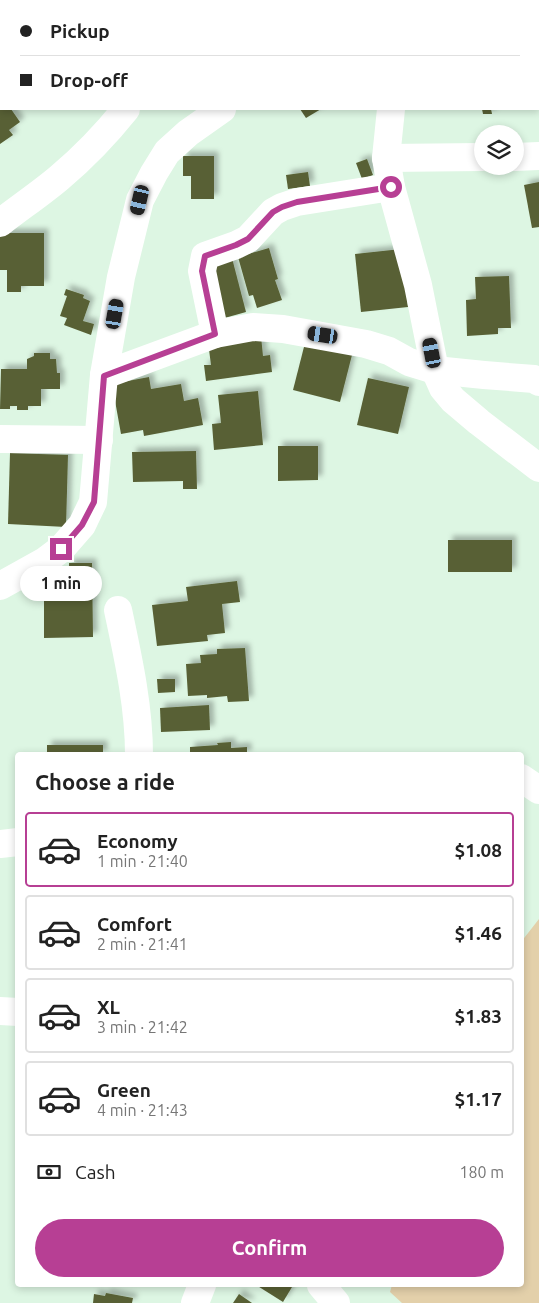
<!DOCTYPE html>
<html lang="en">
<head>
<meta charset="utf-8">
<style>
	:root { --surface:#fff; --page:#f2f2f2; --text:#222; --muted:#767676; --line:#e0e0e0; --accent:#b73f94 }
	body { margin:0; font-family:Ubuntu,sans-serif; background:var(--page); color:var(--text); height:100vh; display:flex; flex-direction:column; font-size:19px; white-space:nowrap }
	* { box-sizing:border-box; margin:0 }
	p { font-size:16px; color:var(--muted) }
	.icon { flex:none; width:28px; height:28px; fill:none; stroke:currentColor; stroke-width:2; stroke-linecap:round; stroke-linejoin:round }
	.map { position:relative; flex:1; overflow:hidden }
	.sheet { position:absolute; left:15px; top:752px; width:509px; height:535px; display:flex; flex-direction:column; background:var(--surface); border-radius:5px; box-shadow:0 2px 8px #0003 }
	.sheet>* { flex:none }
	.top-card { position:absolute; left:0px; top:0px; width:540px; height:110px; box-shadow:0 2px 8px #0003; display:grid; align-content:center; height:110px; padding:0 20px; background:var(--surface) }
	.buttons { position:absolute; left:474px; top:125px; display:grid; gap:10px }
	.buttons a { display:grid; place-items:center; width:50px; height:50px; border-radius:50%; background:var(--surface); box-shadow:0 2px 8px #0003; font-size:25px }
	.end { position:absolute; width:22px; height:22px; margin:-11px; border:6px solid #b73f94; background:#fff; box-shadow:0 0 0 2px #fff }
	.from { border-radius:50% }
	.bubble { position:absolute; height:35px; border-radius:18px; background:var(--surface); box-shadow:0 2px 8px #0003; font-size:16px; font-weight:700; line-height:35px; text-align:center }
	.car { position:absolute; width:15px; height:30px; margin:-15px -8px; border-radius:6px; box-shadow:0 0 4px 1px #0007; background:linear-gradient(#222 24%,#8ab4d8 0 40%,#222 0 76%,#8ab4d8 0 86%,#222 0) }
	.top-card b { display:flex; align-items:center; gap:18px; height:48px; font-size:19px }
	.top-card b+b { border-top:1px solid var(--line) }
	.top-card i { width:12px; height:12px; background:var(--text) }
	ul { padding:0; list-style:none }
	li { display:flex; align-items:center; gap:15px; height:75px; margin:0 10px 8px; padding:0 10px; border:2px solid var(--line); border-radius:5px }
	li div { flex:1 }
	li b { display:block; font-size:19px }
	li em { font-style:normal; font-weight:700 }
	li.selected { border-color:var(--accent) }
	li>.icon { width:45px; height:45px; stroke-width:1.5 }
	h2 { padding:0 20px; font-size:22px; line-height:60px }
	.pay { display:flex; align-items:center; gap:12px; height:55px; padding:0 20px; font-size:19px }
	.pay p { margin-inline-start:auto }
	.button { display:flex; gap:10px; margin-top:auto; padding:10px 20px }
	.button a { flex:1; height:58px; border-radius:30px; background:var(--accent); color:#fff; font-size:20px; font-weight:700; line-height:58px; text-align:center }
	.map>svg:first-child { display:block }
</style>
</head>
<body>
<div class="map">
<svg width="539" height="1303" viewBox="0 0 539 1303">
	<defs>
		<filter id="shadow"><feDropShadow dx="4.5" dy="-4.5" stdDeviation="2.5" flood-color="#0004"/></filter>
	</defs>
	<rect width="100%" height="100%" fill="#ddf6e3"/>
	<path fill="#e3d0aa" d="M539 919V1303H402L390 1292 392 1285H521V942Z"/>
	<g fill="#586135" filter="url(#shadow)">
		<path d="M0 109H11L20 122 9 130 13 135 0 144Z"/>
		<path d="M300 109H321L306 118Z"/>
		<path d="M482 109H491L492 114H483Z"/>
		<path d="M183 156H214V199H191V176H183Z"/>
		<path d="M367 159 373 175 362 179 356 163Z"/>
		<path d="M308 172 310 186 288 189 286 175Z"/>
		<path d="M539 182V227L532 228 524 185Z"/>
		<path d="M0 233H44V286H21V292H7V270H0Z"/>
		<path d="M269 248 278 279 275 280 282 300 257 308 253 295 249 296 238 257Z"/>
		<path d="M401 249 408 307 361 312 355 254Z"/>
		<path d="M232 258 246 312 221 319 207 264Z"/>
		<path d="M509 276 511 328H498V334L467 336 466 300 476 299 475 277Z"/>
		<path d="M66 289 84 295 83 298 90 301 83 321 94 324 91 335 64 325 67 318 60 316 67 296 64 295Z"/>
		<path d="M261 336 263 356 270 355 272 372 206 381 204 365H211L208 342Z"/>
		<path d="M305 343 352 355 340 402 293 390Z"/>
		<path d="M34 353H50V359H56L57 373H60V389H41V406H28V410H17V406H10V409H0L1 369H27V359L34 356Z"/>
		<path d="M149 377 151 389 181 384 184 401 198 398 203 425 144 436 143 430 121 434 112 384Z"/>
		<path d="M368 378 409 387 398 434 357 425Z"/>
		<path d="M258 391 263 445 214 450 212 424 221 423 218 395Z"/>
		<path d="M278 446H318V480L278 481Z"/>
		<path d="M196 451 197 489H183V481L133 482 132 452Z"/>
		<path d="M10 453 68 455 66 527 8 524Z"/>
		<rect x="448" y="540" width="64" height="32"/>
		<path d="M69 563H92L93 637 44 638V587H49V574H69Z"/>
		<path d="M237 581 240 602 222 604 225 633 207 635 208 641 157 646 152 605 188 601 186 587Z"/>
		<path d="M245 648 249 701 228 702 227 696 207 698V695L188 696 186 664 201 663 200 655 217 654V649Z"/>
		<path d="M157 679H175V692L158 693Z"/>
		<path d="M209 705 210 730 161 732 160 708Z"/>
		<path d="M231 742V748L247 747V755H190V747L218 745 217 743Z"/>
		<rect x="47" y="745" width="56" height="10"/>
		<path d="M256 1285H288L292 1287 283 1302Z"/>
		<path d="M106 1293 133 1298 132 1303H93L94 1294 105 1296Z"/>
		<path d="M239 1294 252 1303H233Z"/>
	</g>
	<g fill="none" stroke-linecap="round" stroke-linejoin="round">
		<g stroke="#fff" stroke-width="28">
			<path d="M235 1 237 0"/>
			<path d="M391 109 386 158 391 187 418 285 435 370 443 388 453 400 479 422 539 468"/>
			<path d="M515 157 539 156"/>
			<path d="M386 158 482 157"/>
			<path d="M0 223C19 208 40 194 59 178 84 157 106 134 126 109"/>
			<path d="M215 334 202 271 205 256 236 245 248 239 273 212 282 207 297 202 391 187"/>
			<path d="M104 375 215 334 253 327 283 329 366 344 389 351 409 362 435 370 484 375 534 379 539 382"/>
			<path d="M0 439 99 440"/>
			<path d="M118 610C128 657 139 706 139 755"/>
			<path d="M521 778 539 790"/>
			<path d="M0 1011 18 1012"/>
			<path d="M195 1303 202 1285"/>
		</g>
		<g stroke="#fff" stroke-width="28">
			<path d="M380 1 382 0"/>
			<path d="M0 586 45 561 61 549 82 525 93 502 104 375 121 277 140 200 154 173 167 152 188 133 222 109"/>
			<path d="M0 844 18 842"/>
			<path d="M321 1285 336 1303"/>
		</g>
	</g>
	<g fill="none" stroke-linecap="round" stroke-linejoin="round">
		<path stroke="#b73f94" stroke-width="6" d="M61 549 82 525 94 502 104 376 215 334 202 271 205 256 236 245 248 239 273 212 282 207 297 202 391 187"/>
	</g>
</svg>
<div class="buttons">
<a><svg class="icon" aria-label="layers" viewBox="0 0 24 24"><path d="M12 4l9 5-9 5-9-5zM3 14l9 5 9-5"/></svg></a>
</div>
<i class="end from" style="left:391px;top:187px"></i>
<i class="end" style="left:61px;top:549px"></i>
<div class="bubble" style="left:20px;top:566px;width:82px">1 min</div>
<i class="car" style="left:140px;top:200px;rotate:193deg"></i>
<i class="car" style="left:115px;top:314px;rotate:10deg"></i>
<i class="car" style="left:323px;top:335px;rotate:279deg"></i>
<i class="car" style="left:432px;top:353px;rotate:349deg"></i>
<div class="top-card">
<b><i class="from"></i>Pickup</b>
<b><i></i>Drop-off</b>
</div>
<section class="sheet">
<h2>Choose a ride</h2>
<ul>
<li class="selected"><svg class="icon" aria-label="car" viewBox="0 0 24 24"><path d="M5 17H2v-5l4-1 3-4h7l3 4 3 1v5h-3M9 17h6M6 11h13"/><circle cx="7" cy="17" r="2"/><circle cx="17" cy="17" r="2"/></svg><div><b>Economy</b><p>1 min · 21:40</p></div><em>$1.08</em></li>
<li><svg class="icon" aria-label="car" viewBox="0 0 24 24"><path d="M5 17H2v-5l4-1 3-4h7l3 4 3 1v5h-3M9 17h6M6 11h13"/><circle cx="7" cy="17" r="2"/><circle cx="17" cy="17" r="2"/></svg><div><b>Comfort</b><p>2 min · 21:41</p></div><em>$1.46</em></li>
<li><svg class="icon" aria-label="car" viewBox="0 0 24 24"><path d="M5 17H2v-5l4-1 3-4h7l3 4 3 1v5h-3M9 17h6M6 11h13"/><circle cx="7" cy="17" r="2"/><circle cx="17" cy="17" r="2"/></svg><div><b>XL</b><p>3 min · 21:42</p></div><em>$1.83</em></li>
<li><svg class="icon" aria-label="car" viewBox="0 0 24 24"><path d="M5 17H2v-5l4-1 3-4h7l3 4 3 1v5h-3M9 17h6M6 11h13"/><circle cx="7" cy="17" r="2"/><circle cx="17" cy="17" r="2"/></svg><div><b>Green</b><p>4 min · 21:43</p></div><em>$1.17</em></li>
</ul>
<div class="pay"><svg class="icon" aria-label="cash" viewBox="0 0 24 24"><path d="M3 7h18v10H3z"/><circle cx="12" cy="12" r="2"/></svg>Cash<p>180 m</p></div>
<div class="button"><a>Confirm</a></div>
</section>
</div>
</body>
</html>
